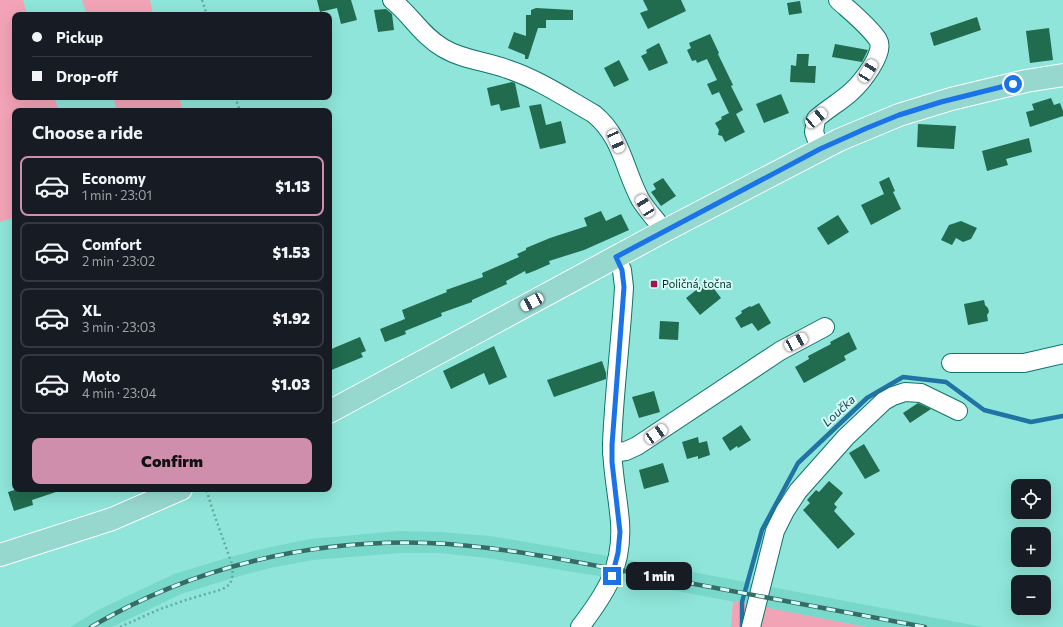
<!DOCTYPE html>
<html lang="en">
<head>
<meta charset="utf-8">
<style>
	:root { --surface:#171b24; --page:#242831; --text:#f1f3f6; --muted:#9ea1a6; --line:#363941; --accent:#cf8eab }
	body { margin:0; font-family:Commissioner,sans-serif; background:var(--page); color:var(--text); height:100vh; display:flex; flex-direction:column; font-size:15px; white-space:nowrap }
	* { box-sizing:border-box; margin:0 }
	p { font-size:13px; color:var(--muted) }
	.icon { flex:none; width:22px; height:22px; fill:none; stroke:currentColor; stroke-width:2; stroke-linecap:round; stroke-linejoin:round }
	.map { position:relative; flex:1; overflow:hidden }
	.sheet { position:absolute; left:12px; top:108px; width:320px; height:384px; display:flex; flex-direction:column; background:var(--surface); border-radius:8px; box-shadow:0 4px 16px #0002 }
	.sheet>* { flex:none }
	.hud { position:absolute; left:12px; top:12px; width:320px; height:88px; border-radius:8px; box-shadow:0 4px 16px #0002; display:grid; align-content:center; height:88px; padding:0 20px; background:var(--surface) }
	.fabs { position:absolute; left:1011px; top:479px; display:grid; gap:8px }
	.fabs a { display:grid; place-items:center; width:40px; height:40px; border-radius:8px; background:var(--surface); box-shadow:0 4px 16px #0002; font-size:20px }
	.end { position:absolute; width:18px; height:18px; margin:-9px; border:5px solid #1a73e8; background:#fff; box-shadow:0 0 0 2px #fff }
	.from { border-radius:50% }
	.bubble { position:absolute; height:28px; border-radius:8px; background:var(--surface); box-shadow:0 4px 16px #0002; font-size:13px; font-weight:800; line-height:28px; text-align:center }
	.car { position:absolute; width:12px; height:24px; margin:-12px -6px; border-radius:5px; box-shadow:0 0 3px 1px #0007; background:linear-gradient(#fff 24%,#345 0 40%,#fff 0 76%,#345 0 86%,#fff 0) }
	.hud b { display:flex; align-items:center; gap:14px; height:38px; font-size:15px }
	.hud b+b { border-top:1px solid var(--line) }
	.hud i { width:10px; height:10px; background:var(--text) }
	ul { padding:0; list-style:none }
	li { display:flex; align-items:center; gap:12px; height:60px; margin:0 8px 6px; padding:0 12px; border:2px solid var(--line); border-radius:8px }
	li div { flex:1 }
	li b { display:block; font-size:15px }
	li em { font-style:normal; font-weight:800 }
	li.selected { border-color:var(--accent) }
	li>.icon { width:36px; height:36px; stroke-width:1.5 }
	h2 { padding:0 20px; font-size:18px; line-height:48px }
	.button { display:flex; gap:8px; margin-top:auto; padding:8px 20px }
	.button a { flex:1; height:46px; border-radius:8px; background:var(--accent); color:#111; font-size:16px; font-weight:800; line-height:46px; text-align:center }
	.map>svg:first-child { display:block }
</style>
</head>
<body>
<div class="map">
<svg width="1063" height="627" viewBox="0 0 1063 627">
	<rect width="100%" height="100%" fill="#8fe5d9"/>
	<path fill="#78d9cb" d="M399 531 440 532 490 536 602 555 983 627H866L598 576 487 558 439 553H400L313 560 270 568 236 577 181 594 112 627H70L98 610 174 574 230 557 266 548 310 539Z"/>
	<g fill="#f2a4b6">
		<path d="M0 0H23L27 15H15V97H54L59 111H15V217L0 222Z"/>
		<path d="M82 0H150L153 15H87Z"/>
		<path d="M113 97H179L183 111H117Z"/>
		<path d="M733 601 866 627H731Z"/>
	</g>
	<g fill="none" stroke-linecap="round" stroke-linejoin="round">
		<path stroke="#2073a3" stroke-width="4.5" d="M742 627V602L762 530 798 463 867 398 903 377 946 382 984 410 1031 422 1063 416"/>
	</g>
	<g fill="#216b4f">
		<path d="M317 0H351L357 20 341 24 337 8 320 12Z"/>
		<path d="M643 0H681L686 11 648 29 640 13 648 10Z"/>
		<path d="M800 1 802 13 789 15 787 3Z"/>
		<path d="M536 8 573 10V20H546V28H538L528 59H525V55L508 48 514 32 526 36V15H531V10Z"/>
		<path d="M386 9 392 14 394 30 378 32 374 10Z"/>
		<path d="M977 17 981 30 934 46 930 33Z"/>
		<path d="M1049 28 1053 60 1030 63 1026 31Z"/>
		<path d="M710 34 719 53 718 54 733 85 731 86 743 110 736 114 745 132 725 142 722 136 718 135 719 130 715 123 722 119 721 117 729 113 719 92 712 95 707 84 717 80 707 59 697 63 696 60 692 61 687 50 691 48 689 43Z"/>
		<path d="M659 43 668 63 649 71 641 56 647 53 646 50Z"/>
		<path d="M835 44 868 50 862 62 832 57Z"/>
		<path d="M797 54H809L808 66H816L815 83 790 82 791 65 796 66Z"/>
		<path d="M619 60 629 80 614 87 604 68Z"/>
		<path d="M512 82 515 83 520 107 501 111 499 104 491 106 487 88Z"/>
		<path d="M781 94 789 113 764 123 756 104Z"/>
		<path d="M1051 98 1054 105 1060 103 1063 111V116L1030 127 1026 112 1034 110 1032 104Z"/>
		<path d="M541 104 546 125 561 121 566 143 540 149 529 106Z"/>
		<path d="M918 124 956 126 954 149 917 147Z"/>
		<path d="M1029 138 1032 152 1006 159 1008 165 987 171 982 151Z"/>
		<path d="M889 177 895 191 893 192 901 209 871 225 861 205 884 194 879 182Z"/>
		<path d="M663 178 676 196 661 206 651 192 656 189 653 184Z"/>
		<path d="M601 211 606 221 621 214 629 230 584 250 549 261 550 264 534 271 526 274 525 271 506 281 507 284 472 300V302L441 313 442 316 405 331 406 334 385 342 380 329 405 319 402 310 447 292 446 290 483 277 482 273 519 257 517 254 526 250V248L550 238 587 226 584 218Z"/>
		<path d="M838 215 849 232 828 245 817 228Z"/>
		<path d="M961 221 977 228 971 239 963 242 956 238 952 245 941 240 949 225Z"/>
		<path d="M708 281 721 298 700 315 686 298Z"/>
		<path d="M984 300 985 305 988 308 989 312 987 315 988 321 968 325 964 304Z"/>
		<path d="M759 303 771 323 758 331 752 323 741 328 735 318 742 313 741 311 750 306 751 307Z"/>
		<path d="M660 321 679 322 678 340 659 339Z"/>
		<path d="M849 332 857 349 844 356 846 360 804 383 795 367 809 359 808 356 831 344 830 342Z"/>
		<path d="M360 337 366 351 361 353 363 357 329 371V350Z"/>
		<path d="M494 346 507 377 489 385 484 373 451 389 443 371Z"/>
		<path d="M602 361 606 373V379L554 397 547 380Z"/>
		<path d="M654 391 660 412 639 418 632 397Z"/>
		<path d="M918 403 931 409 910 423 903 413Z"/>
		<path d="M741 425 751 440 738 448 737 446 730 451 722 438Z"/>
		<path d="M698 437 699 443 707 441 710 455 698 459V456L687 459 682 442Z"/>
		<path d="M864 444 880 471 865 479 849 453Z"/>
		<path d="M663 463 669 482 644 489 639 470Z"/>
		<path d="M829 481 843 493 834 504 837 507 834 511 855 534 838 549 803 510 810 503 807 500 816 490 819 492Z"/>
		<path d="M18 489H59V491L32 500 33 505 14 511 8 492Z"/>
	</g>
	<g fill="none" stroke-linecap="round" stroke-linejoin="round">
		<defs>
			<g id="minor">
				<path d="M392 0C411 15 422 36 443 48 463 60 486 61 507 69 538 79 566 98 594 114 622 137 624 169 640 199 647 211 657 220 664 231"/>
				<path d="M820 149 814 132 816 119C827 109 840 102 851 92 860 84 886 53 878 40 870 27 850 11 838 0"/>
				<path d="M951 363H1024L1063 354"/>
				<path d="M612 453 626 451 637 446 780 351 825 327"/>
				<path d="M580 627C606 593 623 567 620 522 618 496 612 471 612 444 614 392 621 340 624 287L622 270 616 257"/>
				<path d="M751 627 775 531 785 511 798 491 846 437 884 401 893 396 905 392 921 393 958 411"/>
			</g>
			<g id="major">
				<path d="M329 412 664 231 839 140 899 115 951 99 1026 81 1063 75"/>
				<path d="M0 555 112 519 181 489"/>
			</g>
		</defs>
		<use href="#minor" stroke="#0f746a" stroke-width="20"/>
		<use href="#major" stroke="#fff" stroke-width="24"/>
		<g stroke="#64aca2" stroke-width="2.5" stroke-dasharray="2 3" stroke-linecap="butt">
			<path d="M202 0 207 15"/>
			<path d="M235 97 240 111"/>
			<path d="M120 627 160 609 186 600 223 589 230 584 232 578 233 567 214 514 206 489"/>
		</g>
		<use href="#minor" stroke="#fff" stroke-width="18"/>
		<use href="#major" stroke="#96d7ce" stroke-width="22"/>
		<defs>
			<path id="rail" d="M91 627C192 567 311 539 429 543 502 546 574 562 646 575 739 592 832 610 925 627"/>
		</defs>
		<use href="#rail" stroke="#356d66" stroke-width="4.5"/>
		<use href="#rail" stroke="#d5fdf6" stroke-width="3" stroke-dasharray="9" stroke-linecap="butt"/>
	</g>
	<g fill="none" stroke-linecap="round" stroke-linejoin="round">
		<path stroke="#1a73e8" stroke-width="5" d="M612 576 618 553 620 532 612 462V445L624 287 622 270 616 257 820 149 867 128 899 115 941 102 1013 84"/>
	</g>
	<rect fill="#a51250" stroke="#d5fdf6" stroke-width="1.5" x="650" y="280" width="8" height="8" rx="2"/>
	<g text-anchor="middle" stroke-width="4" stroke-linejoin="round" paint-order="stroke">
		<g font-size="11" fill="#042b27" stroke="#d5fdf6" text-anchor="start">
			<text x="662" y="288">Poličná, točna</text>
		</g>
		<g font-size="12" font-style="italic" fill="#103955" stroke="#d5fdf6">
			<text transform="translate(839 411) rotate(-43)" y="4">Loučka</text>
		</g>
	</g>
</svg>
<div class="fabs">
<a><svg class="icon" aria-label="locate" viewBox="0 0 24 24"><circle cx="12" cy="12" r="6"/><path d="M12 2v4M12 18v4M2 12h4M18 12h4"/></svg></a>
<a>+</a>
<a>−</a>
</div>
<i class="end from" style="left:1013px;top:84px"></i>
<i class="end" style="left:612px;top:576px"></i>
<div class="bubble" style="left:626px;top:562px;width:66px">1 min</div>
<i class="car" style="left:868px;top:71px;rotate:32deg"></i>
<i class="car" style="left:816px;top:118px;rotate:50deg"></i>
<i class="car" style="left:616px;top:141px;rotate:156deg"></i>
<i class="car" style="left:645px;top:206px;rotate:329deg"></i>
<i class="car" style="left:532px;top:302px;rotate:242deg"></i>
<i class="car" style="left:796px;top:342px;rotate:62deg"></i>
<i class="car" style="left:656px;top:434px;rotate:56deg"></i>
<div class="hud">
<b><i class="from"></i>Pickup</b>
<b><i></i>Drop-off</b>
</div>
<section class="sheet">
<h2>Choose a ride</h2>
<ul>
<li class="selected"><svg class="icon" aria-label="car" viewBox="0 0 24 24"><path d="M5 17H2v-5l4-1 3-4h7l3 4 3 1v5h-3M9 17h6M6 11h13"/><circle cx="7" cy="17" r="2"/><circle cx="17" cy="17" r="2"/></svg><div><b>Economy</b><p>1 min · 23:01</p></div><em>$1.13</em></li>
<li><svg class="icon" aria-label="car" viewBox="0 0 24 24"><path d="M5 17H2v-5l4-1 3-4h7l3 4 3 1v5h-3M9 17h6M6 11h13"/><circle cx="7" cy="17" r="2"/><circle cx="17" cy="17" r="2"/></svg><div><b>Comfort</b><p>2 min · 23:02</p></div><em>$1.53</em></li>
<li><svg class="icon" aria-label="car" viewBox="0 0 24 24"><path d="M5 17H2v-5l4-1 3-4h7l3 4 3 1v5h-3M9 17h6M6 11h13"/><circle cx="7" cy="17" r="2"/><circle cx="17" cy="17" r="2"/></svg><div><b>XL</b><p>3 min · 23:03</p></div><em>$1.92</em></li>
<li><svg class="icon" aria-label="car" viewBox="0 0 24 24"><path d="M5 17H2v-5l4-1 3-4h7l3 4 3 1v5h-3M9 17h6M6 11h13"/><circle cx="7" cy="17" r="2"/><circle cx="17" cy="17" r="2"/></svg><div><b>Moto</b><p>4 min · 23:04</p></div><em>$1.03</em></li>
</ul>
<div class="button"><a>Confirm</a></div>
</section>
</div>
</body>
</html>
